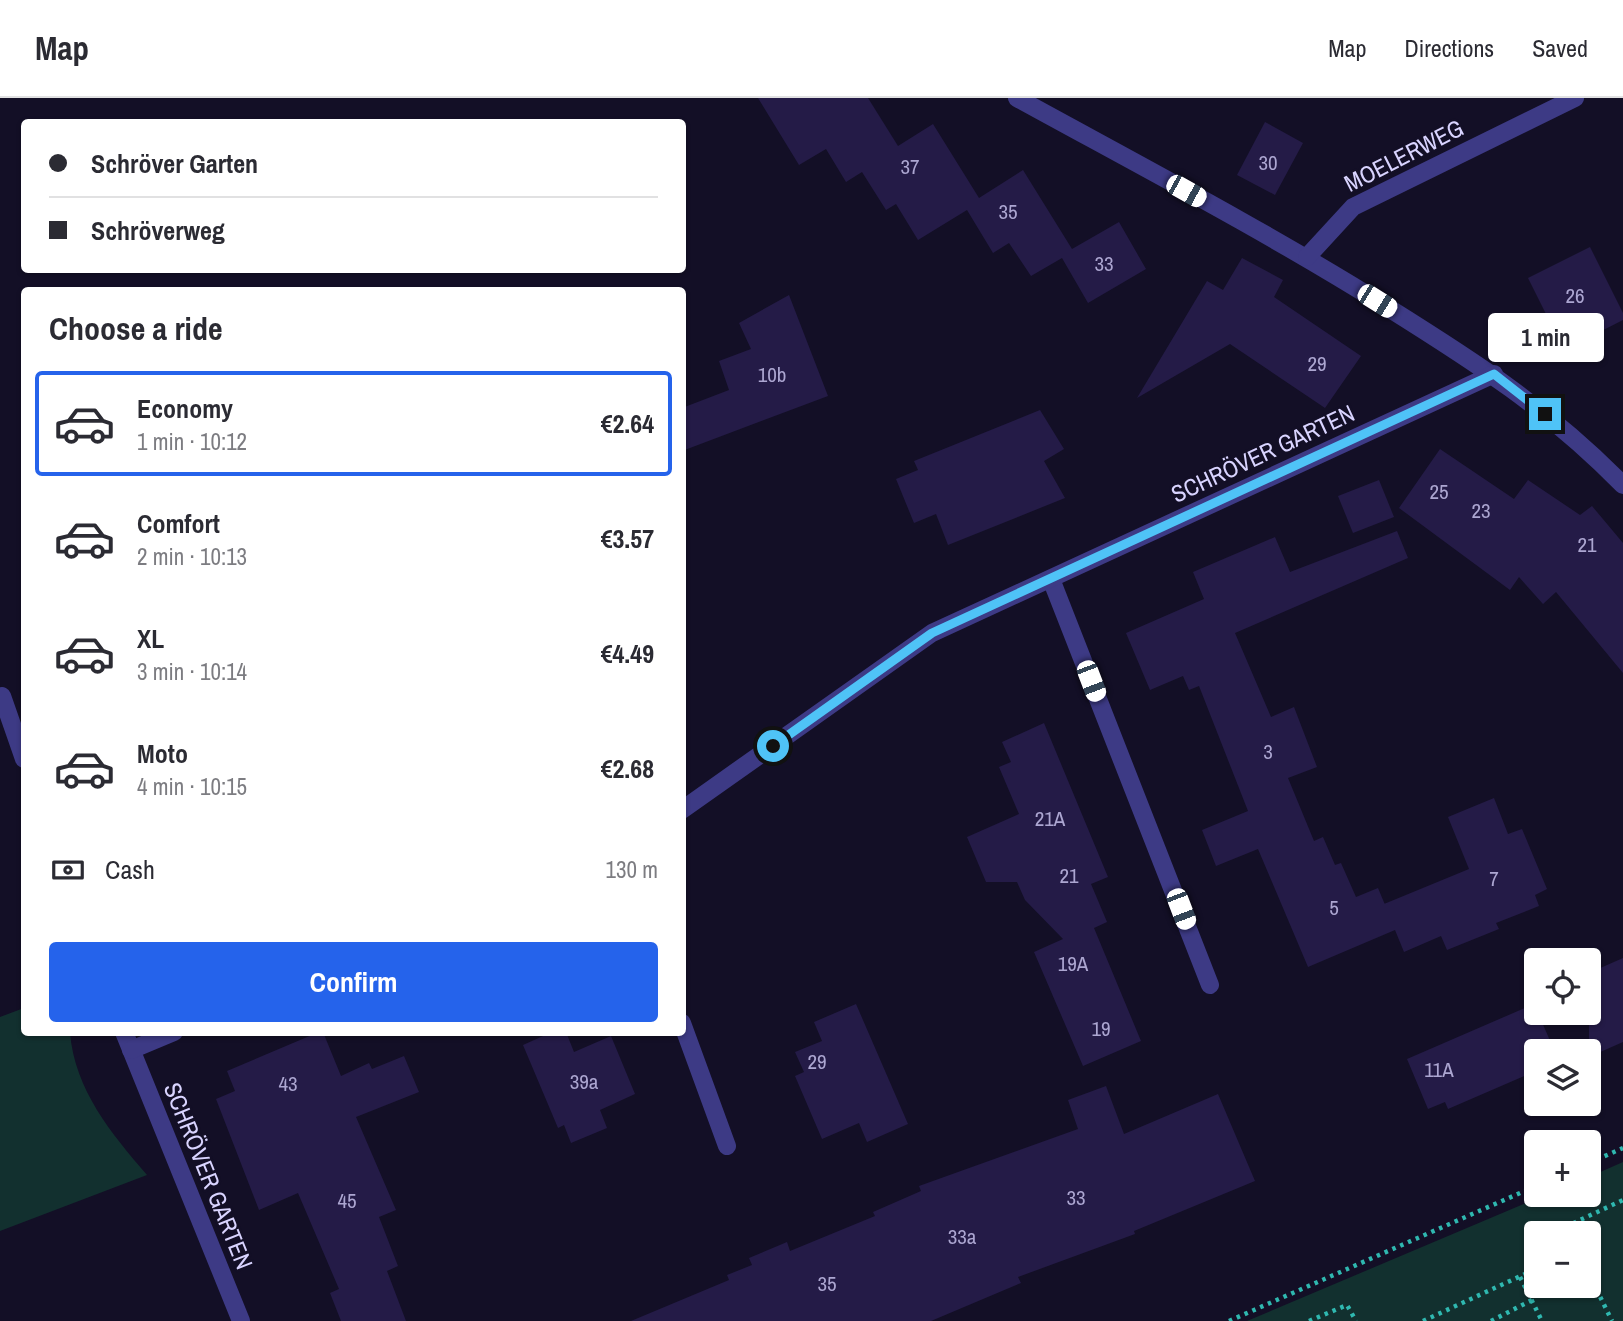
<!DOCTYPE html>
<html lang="en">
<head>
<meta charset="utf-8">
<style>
	:root { --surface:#fff; --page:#f2f2f3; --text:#2b2b33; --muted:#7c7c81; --line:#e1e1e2; --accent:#2563eb }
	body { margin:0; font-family:"Archivo Narrow",sans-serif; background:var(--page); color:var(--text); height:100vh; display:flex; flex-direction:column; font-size:26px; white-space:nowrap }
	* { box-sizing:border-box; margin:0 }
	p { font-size:23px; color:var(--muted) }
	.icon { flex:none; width:38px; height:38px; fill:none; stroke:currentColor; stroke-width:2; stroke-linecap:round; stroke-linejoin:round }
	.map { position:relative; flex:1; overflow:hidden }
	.drawer { position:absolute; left:21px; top:189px; width:665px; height:749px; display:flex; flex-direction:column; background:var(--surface); border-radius:7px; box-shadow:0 2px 5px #0004 }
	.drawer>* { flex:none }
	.banner { position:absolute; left:21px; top:21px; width:665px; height:154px; border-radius:7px; box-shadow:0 2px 5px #0004; display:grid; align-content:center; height:154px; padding:0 28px; background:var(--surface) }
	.fabs { position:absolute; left:1524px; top:850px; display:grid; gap:14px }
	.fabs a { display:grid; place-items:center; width:77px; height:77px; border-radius:7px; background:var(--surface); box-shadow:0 2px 5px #0004; font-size:35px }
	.end { position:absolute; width:32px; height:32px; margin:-16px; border:9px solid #4fc3f7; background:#111; box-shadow:0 0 0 4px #111 }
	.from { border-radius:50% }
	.bubble { position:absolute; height:49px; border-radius:7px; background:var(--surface); box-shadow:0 2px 5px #0004; font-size:23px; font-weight:700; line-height:49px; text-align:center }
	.car { position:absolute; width:21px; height:42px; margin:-21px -10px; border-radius:9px; box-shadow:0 0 5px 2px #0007; background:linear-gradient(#fff 24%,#345 0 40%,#fff 0 76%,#345 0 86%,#fff 0) }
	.banner b { display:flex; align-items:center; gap:24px; height:66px; font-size:26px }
	.banner b+b { border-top:2px solid var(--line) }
	.banner i { width:18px; height:18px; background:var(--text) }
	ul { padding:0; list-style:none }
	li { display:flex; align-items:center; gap:21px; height:105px; margin:0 14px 10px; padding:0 14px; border:4px solid transparent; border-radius:7px }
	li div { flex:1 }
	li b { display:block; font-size:26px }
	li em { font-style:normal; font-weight:700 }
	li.on { border-color:var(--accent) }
	li>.icon { width:63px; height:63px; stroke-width:1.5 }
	h2 { padding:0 28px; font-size:32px; line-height:84px }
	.pay { display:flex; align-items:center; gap:18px; height:77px; padding:0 28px; font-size:26px }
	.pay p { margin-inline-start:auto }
	.cta { display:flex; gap:14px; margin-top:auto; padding:14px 28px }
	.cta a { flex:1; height:80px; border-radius:7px; background:var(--accent); color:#fff; font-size:28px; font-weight:700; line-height:80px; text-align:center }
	header { display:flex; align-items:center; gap:42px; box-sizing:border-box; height:98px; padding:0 35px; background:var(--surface); border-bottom:2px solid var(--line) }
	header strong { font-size:33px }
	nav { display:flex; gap:38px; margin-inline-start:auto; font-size:24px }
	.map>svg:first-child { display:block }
</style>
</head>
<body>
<header>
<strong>Map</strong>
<nav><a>Map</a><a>Directions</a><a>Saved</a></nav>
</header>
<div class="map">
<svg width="1623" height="1223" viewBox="0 0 1623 1223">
	<rect width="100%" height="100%" fill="#130f26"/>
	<g fill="#12302f" fill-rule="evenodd">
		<path d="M24 910V934L70 935C75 992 111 1035 147 1077L0 1133V919Z"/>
		<path d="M1623 1064V1223H1247L1545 1097H1589V1079ZM1536 1136H1589V1188H1536Z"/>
	</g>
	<g fill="#241b47">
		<path d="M758 0H868L898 48 933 26 979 100 1023 72 1072 151 1119 124 1146 171 1088 205 1062 160 1031 178 1009 145 993 155 967 112 918 142 896 106 886 112 862 74 846 84 826 51 799 67Z"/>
		<path d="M1265 24 1303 45 1275 97 1237 77Z"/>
		<path d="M1590 149 1623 215V222L1564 252 1528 180Z"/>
		<path d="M1242 160 1283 182 1274 199 1361 258 1325 310 1230 246 1137 300 1207 183 1223 192Z"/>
		<path d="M789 197 828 298 682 353V310L729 292 719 263 751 251 739 225Z"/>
		<path d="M1040 312 1064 351 1044 363 1065 400 948 447 936 416 914 425 896 381 918 372 914 363Z"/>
		<path d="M1440 351 1514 401 1528 382 1580 417 1592 408 1623 445V575L1556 494 1543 506 1519 479 1510 492 1399 410Z"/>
		<path d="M1379 382 1394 419 1353 435 1338 398Z"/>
		<path d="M1397 433 1408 460 1235 535 1271 619 1294 609 1317 669 1288 680 1314 743 1323 739 1335 767 1341 765 1356 799 1378 790 1388 814 1384 806 1469 771 1448 719 1494 700 1508 736 1522 731 1547 791 1535 797 1539 808 1496 825 1499 831 1447 852 1441 838 1404 854 1395 832 1308 869 1258 751 1216 768 1202 732 1248 713 1199 588 1189 592 1183 578 1150 592 1126 535 1204 501 1193 474 1275 439 1290 474Z"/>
		<path d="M1044 625 1108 779 1091 786 1107 824 1094 830 1141 943 1083 968 1034 854 1063 841 1025 802 1017 784H986L967 739 1019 716 999 669 1011 664 1002 644Z"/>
		<path d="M1623 860V944L1589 959V875Z"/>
		<path d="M856 906 908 1026 867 1044 859 1025 822 1041 795 978 804 974 795 954 822 943 814 924Z"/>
		<path d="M1534 906 1555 954H1536V973L1448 1011 1445 1004 1428 1011 1407 961Z"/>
		<path d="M319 934H323L341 978 369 965 372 971 404 958 419 994 356 1019 396 1112 379 1119 398 1168 387 1173 406 1223H341L330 1195 339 1191 298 1095 259 1112 216 1001 235 993 227 973Z"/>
		<path d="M552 934H566L574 954 611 938 635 996 600 1012 607 1030 571 1045 564 1027 558 1030 523 947Z"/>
		<path d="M1106 988 1124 1036 1218 996 1255 1083 1134 1133 1135 1136 1018 1179 1021 1185 931 1223H631L729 1182 727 1177 752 1167 749 1160 787 1144 790 1153 875 1118 873 1114 921 1093 919 1088 1078 1031 1068 1002Z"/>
	</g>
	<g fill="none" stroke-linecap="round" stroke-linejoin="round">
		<g stroke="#2fb8b0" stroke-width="4.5" stroke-dasharray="3.5 5" stroke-linecap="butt">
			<path d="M1589 1065 1623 1050"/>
			<path d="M1550 1136 1623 1102"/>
			<path d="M1536 1142V1145"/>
			<path d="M1589 1176 1612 1223"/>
			<path d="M1520 1179 1542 1223"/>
			<path d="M1229 1223 1536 1088"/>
			<path d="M1309 1223 1347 1207 1356 1223"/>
			<path d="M1423 1223 1536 1171"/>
			<path d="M1491 1223 1532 1202"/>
		</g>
		<g stroke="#3d3a85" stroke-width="18">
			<path d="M1017 0C1141 68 1267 134 1387 209 1475 264 1550 312 1623 387"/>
			<path d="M1307 159 1353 109 1575 0"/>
			<path d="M1051 481 1210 887"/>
			<path d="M2 598 24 661"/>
			<path d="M682 712 932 535 1494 276"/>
			<path d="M682 925 727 1048"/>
			<path d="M124 934 241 1223"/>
			<path d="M131 952 174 934"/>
		</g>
	</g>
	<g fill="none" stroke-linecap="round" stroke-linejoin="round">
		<path stroke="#4fc3f7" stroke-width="9" d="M773 648 932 535 1494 276 1545 316"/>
	</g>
	<g text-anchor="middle" stroke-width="5" stroke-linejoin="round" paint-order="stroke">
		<g font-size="21" fill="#aca6d1">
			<text x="1268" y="72">30</text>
			<text x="910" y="76">37</text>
			<text x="1008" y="121">35</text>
			<text x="1104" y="173">33</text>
			<text x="1575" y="205">26</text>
			<text x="1317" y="273">29</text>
			<text x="772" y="284">10b</text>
			<text x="1439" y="401">25</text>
			<text x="1481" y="420">23</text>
			<text x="1587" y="454">21</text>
			<text x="1268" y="661">3</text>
			<text x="1050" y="728">21A</text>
			<text x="1069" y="785">21</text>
			<text x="1494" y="788">7</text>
			<text x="1334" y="817">5</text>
			<text x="1073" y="873">19A</text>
			<text x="1101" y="938">19</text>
			<text x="817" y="971">29</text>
			<text x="1439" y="979">11A</text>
			<text x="584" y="991">39a</text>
			<text x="288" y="993">43</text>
			<text x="1076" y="1107">33</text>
			<text x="347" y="1110">45</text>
			<text x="962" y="1146">33a</text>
			<text x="827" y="1193">35</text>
		</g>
		<g font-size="24" fill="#d9d4ff" stroke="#130f26">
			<text transform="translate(1404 58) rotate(-27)" y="8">MOELERWEG</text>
			<text transform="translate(1263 356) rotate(-25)" y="8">SCHRÖVER GARTEN</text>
			<text transform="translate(208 1078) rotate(68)" y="8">SCHRÖVER GARTEN</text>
		</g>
	</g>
</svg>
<div class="fabs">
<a><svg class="icon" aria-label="locate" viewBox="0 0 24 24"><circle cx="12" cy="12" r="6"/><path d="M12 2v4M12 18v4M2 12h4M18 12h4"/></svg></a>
<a><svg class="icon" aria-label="layers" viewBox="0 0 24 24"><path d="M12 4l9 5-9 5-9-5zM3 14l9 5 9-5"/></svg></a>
<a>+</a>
<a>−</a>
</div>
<i class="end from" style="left:773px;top:648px"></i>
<i class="end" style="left:1545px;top:316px"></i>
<div class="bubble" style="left:1488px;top:215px;width:116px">1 min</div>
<i class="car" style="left:1186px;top:93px;rotate:119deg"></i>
<i class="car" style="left:1377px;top:203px;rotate:122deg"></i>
<i class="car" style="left:1091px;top:583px;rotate:159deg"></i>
<i class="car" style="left:1181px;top:811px;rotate:159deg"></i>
<div class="banner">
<b><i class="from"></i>Schröver Garten</b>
<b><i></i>Schröverweg</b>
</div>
<section class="drawer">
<h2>Choose a ride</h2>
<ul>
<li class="on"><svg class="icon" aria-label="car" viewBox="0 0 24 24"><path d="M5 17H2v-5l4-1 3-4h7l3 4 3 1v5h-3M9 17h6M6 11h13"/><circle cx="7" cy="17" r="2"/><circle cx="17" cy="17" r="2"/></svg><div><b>Economy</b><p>1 min · 10:12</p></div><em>€2.64</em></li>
<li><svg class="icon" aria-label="car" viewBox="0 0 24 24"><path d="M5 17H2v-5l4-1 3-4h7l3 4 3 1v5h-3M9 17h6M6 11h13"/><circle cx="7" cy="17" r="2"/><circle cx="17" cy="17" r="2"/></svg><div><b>Comfort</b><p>2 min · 10:13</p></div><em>€3.57</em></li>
<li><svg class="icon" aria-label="car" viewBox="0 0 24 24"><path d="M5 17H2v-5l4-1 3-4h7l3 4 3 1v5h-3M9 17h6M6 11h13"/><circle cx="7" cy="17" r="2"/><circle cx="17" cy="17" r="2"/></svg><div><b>XL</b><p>3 min · 10:14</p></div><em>€4.49</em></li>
<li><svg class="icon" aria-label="car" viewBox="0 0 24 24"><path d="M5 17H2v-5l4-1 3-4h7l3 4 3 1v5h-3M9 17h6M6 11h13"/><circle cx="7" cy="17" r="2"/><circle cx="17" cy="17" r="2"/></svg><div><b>Moto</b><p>4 min · 10:15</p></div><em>€2.68</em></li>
</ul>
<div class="pay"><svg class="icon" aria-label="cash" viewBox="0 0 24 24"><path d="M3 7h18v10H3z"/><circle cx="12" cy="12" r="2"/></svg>Cash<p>130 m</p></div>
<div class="cta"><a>Confirm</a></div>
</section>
</div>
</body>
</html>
